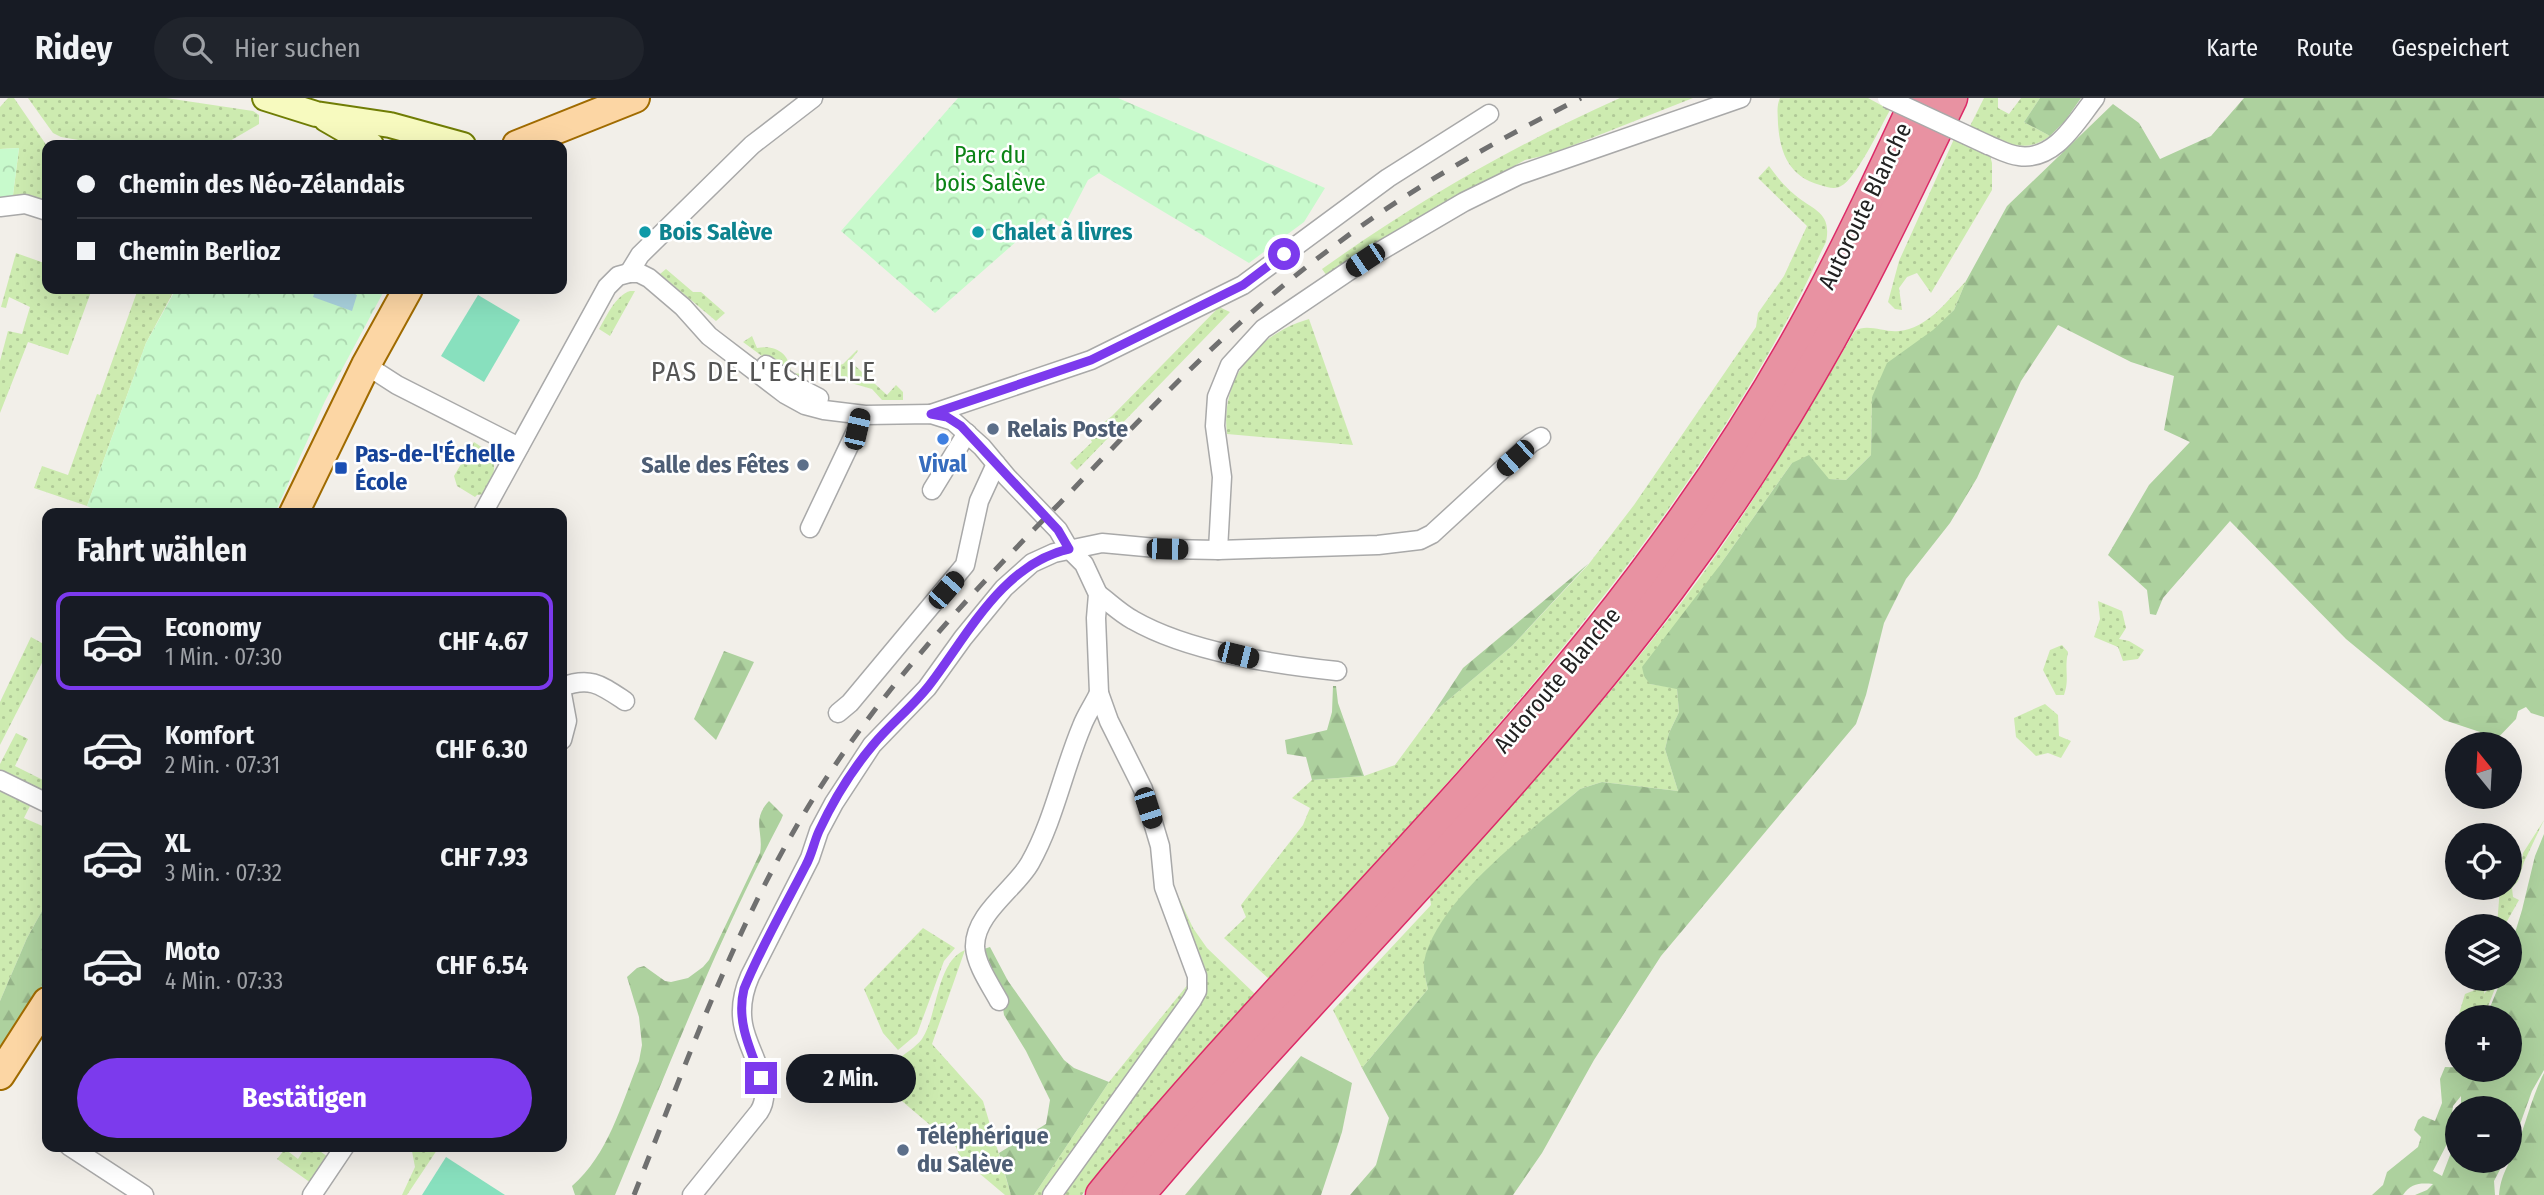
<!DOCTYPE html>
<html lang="de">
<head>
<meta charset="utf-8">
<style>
	:root { --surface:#171b24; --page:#20242c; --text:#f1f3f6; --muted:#9ea1a6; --line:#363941; --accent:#7c3aed }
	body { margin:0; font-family:"Fira Sans Condensed",sans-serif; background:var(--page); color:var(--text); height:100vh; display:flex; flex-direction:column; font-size:26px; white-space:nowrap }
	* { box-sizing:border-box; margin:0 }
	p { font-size:23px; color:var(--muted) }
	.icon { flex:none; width:38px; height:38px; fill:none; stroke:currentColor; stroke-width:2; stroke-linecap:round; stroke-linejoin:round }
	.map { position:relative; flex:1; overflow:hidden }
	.drawer { position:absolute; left:42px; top:410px; width:525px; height:644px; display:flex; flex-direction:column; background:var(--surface); border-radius:14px; box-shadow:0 7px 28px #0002 }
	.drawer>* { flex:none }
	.guide { position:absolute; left:42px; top:42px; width:525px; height:154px; border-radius:14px; box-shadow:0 7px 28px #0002; display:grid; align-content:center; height:154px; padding:0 35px; background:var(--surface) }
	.needle { width:46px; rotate:342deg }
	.buttons { position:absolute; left:2445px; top:634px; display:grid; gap:14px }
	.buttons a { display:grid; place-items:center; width:77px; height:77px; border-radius:50%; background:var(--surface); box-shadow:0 7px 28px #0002; font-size:35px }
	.end { position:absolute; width:32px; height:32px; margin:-16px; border:9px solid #7c3aed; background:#fff; box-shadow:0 0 0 4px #fff }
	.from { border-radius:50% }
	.bubble { position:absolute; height:49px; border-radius:24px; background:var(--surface); box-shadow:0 7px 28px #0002; font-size:23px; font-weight:700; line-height:49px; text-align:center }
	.car { position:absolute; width:21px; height:42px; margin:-21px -10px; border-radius:9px; box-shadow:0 0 5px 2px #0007; background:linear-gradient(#222 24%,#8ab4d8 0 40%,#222 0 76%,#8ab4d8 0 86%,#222 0) }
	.guide b { display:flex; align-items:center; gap:24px; height:66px; font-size:26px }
	.guide b+b { border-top:2px solid var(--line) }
	.guide i { width:18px; height:18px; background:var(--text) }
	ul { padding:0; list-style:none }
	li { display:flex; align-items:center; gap:21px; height:98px; margin:0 14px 10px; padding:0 21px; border:4px solid transparent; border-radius:14px }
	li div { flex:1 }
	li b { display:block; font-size:26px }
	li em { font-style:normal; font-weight:700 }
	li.active { border-color:var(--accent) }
	li>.icon { width:63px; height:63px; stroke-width:1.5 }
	h2 { padding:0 35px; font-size:32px; line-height:84px }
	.button { display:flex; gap:14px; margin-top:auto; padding:14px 35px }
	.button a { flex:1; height:80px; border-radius:42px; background:var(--accent); color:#fff; font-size:28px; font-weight:700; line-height:80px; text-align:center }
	header { display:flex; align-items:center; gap:42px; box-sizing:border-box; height:98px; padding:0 35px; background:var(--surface); border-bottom:2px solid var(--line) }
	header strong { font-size:33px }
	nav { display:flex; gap:38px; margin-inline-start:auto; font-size:24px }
	.search { width:490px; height:63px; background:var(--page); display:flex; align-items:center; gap:18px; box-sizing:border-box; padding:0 24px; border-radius:38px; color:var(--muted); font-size:26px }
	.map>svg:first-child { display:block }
</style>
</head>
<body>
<header>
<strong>Ridey</strong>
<div class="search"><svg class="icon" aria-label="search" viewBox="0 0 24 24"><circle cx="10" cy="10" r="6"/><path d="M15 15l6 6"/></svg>Hier suchen</div>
<nav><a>Karte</a><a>Route</a><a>Gespeichert</a></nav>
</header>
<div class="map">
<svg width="2544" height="1097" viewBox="0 0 2544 1097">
	<defs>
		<pattern id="grass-dots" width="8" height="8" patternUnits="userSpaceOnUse" patternTransform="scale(1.75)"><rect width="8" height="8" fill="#cdebb0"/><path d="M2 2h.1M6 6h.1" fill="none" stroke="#b0c997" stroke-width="1.8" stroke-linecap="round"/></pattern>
		<pattern id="forest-firs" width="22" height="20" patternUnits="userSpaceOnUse" patternTransform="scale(1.75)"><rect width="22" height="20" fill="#add19e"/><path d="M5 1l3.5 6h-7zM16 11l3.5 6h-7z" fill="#95b388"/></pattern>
		<pattern id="park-crowns" width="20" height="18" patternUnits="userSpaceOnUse" patternTransform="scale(1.75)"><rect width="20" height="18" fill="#c8facc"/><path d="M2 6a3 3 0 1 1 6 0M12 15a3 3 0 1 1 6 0" fill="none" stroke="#acd6af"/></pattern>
	</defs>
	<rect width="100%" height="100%" fill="#f2efe9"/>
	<g fill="url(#grass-dots)">
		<path d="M8 0H14L47 48 43 105 37 104 32 97H13L19 50 0 51V9Z"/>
		<path d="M28 0H166L253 13 259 17V26L223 47H108L61 39 53 35Z"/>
		<path d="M1620 0H1693L1551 56 1525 62 1409 126 1327 178 1322 171C1418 103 1512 48 1620 0Z"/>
		<path d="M1780 0H1868L1890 12C1881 28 1856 81 1841 88 1835 92 1827 89 1820 87 1790 79 1780 56 1778 26 1778 17 1776 9 1780 0Z"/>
		<path d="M1984 0H1998V10L2009 16 2021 0H2040L2024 24 2050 38C2022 59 1998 42 1970 28Z"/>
		<path d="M1954 41 1990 58 1992 65V92L1931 195 1917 175 1907 179 1899 190 1902 212 1895 211 1888 204 1899 163Z"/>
		<path d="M1769 68C1777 79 1785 89 1795 97 1814 113 1832 114 1826 144 1814 168 1804 192 1791 215 1656 466 1460 672 1269 881L1224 840 1246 819 1241 807 1303 727 1310 710 1292 700 1312 682 1364 678 1395 667 1434 614 1512 548 1588 467 1634 407 1756 229 1758 215 1784 178 1807 128 1758 80Z"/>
		<path d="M16 155 47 166V191H92L68 257 28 244 0 315V263L8 233 22 236 30 209 9 199 6 210 1 209Z"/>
		<path d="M666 171 693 194H701L725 215 716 223 660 176Z"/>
		<path d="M1966 183 1954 212 1872 299 1871 357 1846 382 1829 381 1792 365 1720 467 1650 586 1677 590 1679 614 1669 635 1665 651 1678 693 1602 684 1580 691C1533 732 1437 801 1425 864 1423 872 1426 883 1428 891L1362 970 1333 912 1431 807 1430 799C1516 703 1603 607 1681 505 1747 419 1800 325 1855 233 1867 225 1885 235 1899 233 1927 231 1948 202 1966 183Z"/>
		<path d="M138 191H175L146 245 87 408 34 390 42 368 68 377 97 296 100 297Z"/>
		<path d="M630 193H635L610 238 599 231C607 218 615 198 630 193Z"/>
		<path d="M1219 209 1230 214 1077 372 1070 365 1092 344 1088 337 1112 318Z"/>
		<path d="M1309 221 1353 347 1227 336C1220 280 1257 236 1309 221Z"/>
		<path d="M752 238 757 250C776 246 790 256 791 275L804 276 800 286 743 244Z"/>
		<path d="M857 252 858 253 850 263 887 297 896 287 903 294V302H882L872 291 837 281V268L843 266Z"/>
		<path d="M474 344C500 360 498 372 484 396L477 397 475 399 457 388 454 378Z"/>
		<path d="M2098 503 2122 513 2126 530 2119 541 2129 543 2144 552 2138 561 2123 563 2118 549 2094 539 2100 521Z"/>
		<path d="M31 539 47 548V555L0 647V604Z"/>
		<path d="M2062 547 2068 554C2064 572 2070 581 2064 597H2056L2043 572 2050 552Z"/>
		<path d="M2045 606 2058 617 2059 638 2071 643 2061 660 2048 655 2036 658 2016 639 2014 620Z"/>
		<path d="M16 635 28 641 15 668 47 684V695L0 673V666Z"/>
		<path d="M0 689 32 704 24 720 47 730V804L27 840 0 903Z"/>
		<path d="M2544 722 2524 764 2518 783 2512 790 2513 799 2519 802 2506 825 2507 828H2497L2500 789H2510V772L2516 761 2517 771 2521 767 2523 755Z"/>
		<path d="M1178 798 1193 830 1207 850 1255 896 1137 1030 1082 1097H1061L1205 892 1204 869 1176 799Z"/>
		<path d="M923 830 955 850 944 863 917 936 898 952 883 935 864 891Z"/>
		<path d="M965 852 932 946 983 1003 1011 1097H1005L960 1059 956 1049 896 998 912 985 896 963C904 956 916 949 922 941 938 917 936 864 965 852Z"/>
		<path d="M2478 880H2486L2484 896 2496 880H2499L2484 919H2458L2465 896 2475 892 2479 887Z"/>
		<path d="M1189 885 1183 899 1043 1097H1034L1109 984Z"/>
		<path d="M306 1048H313L328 1059 311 1085 277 1061 285 1051 298 1061Z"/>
		<path d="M411 1048 458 1049 456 1053 447 1049 437 1052 407 1097H402L415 1069Z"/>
	</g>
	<g fill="url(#forest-firs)">
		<path d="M2040 0H2081L2065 23 2050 38 2024 24Z"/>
		<path d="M2244 0H2544V619L2531 615 2526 609 2518 613 2516 621 2492 646H2478L2477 641 2480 634 2444 622 2346 541 2230 423 2163 500 2156 517 2150 516 2147 492 2108 457 2149 387 2190 344 2164 332 2174 278 2131 264 2058 227 2021 283 1977 380 1950 425 1906 481 1884 525 1866 597 1856 626 1661 858 1594 962 1542 1055 1513 1097H1350L1376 1067 1389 1020 1362 970 1428 891C1426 883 1423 872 1424 864 1436 802 1533 731 1580 691L1602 684 1678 693 1665 651 1669 635 1679 614 1677 591 1650 586 1644 578 1642 569 1720 467 1792 365 1809 357 1829 381 1846 382 1871 357 1872 299 1887 265 1933 232 1954 212 1966 183 2007 108 2113 6 2139 25 2160 61 2211 38Z"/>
		<path d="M1588 466 1512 548 1434 614 1463 570Z"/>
		<path d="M724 553 754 564 716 642 694 621Z"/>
		<path d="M1333 588H1336L1338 605 1364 678 1312 682 1306 659 1287 656 1285 642 1327 632 1332 614Z"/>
		<path d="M769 703 783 717 781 722C717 843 668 971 615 1097H575L572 1088C608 1057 621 1007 639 963L642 947 639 919 627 879 637 870 644 868 665 883 671 884 688 880 703 869 709 862 760 755C764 734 751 722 769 703Z"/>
		<path d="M2544 736V972L2532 993 2510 1054V1010H2461V998L2453 1008 2448 1044 2433 1073 2442 1078 2457 1039V1062H2505L2494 1083 2495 1097H2415L2427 1092 2433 1086C2420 1085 2411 1085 2403 1097H2372L2383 1087 2387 1074 2418 1049 2421 1039 2414 1032 2418 1022 2423 1018 2435 1023 2442 1005 2440 981 2445 969 2510 971V919H2486L2502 880H2510V851L2522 812 2535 758Z"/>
		<path d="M47 804V880L0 957V903L27 840Z"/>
		<path d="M990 849 1008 883 1064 962 1074 970 1109 984 1034 1097H1011L999 1055 1046 1026 1050 1002 1026 953 1004 917 1000 889 984 851Z"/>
		<path d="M1301 958 1352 985 1342 1034 1321 1097H1185Z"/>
		<path d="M2544 975V1097H2499C2501 1076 2508 1069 2515 1052 2526 1027 2531 1000 2544 975Z"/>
	</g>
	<g fill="url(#park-crowns)">
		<path d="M958 0H1118L1325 90 1304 124 1249 165 1099 75 1088 82 1063 130 1043 120 935 215 841 133Z"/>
		<path d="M19 50 13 97 0 101V51Z"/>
		<path d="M176 191H385L325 303 275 415H101L87 408 146 245Z"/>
	</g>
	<g fill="#88e0be">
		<path d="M478 197 520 222 484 284 441 258Z"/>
		<path d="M446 1059 505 1097H422Z"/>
	</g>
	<path fill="#aad3df" d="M316 191H338L357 197 352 213 313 199Z"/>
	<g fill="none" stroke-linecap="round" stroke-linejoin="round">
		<defs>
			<g id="street">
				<path d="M1988 47C1998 51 2008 57 2019 58 2055 63 2076 24 2095 0"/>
				<path d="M0 109 25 106 47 113"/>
				<path d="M629 175 640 157 752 47 813 0"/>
				<path d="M366 267 397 287 519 349"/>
				<path d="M766 267 792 286 819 300"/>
				<path d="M931 316 1091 262 1243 187 1388 80 1489 16"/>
				<path d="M932 392 967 335"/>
				<path d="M483 415 607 189 618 178 629 175H639L649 180 683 209 709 238 785 296 805 307 824 312 865 317 931 316 953 323 982 349 1007 379 1058 432 1069 451 1084 466 1098 496 1096 520 1099 595 1109 623 1143 691 1160 748 1164 789 1197 878V893L1192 902 1052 1097"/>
				<path d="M810 430 857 331 860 317"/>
				<path d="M1218 452 1222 379 1215 328 1217 299 1230 267 1263 231 1365 162 1464 104 1519 77 1741 0"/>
				<path d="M1098 496C1109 504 1120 515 1133 522 1189 554 1273 566 1337 573"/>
				<path d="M562 589C590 578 601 587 625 603"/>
				<path d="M562 596 567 623 562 642"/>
				<path d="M838 615 850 605 965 467 979 403 996 366"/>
				<path d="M0 682 47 705"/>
				<path d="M999 903C991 888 976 867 975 849 974 816 1016 790 1030 765 1054 722 1063 673 1082 628 1086 617 1094 606 1099 595"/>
				<path d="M69 1048 144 1097"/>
				<path d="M312 1097 345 1048"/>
				<path d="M692 1097 759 1014C776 989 747 953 743 926 740 909 743 894 750 878L810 760 819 733 834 705 872 647 927 590 963 540 1004 490 1032 465 1054 455 1102 445 1167 451 1218 452 1378 447 1420 442 1432 436 1531 345 1541 339"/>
			</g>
			<g id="secondary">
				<path d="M265 0 316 16 390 27 463 47"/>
				<path d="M326 21 371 47"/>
			</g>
			<g id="primary">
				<path d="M517 47 635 0"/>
				<path d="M294 415 366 267 408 191"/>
				<path d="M0 977 47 904"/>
			</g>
			<g id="highway">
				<path d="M1102 1097C1259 904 1440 732 1596 538 1678 436 1753 326 1815 211 1852 142 1885 71 1918 0"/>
				<path d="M1138 1097C1312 892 1508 705 1669 490 1737 399 1797 303 1850 204 1886 137 1918 68 1951 0"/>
			</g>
		</defs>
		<use href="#street" stroke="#a9a9a9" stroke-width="21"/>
		<use href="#secondary" stroke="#707d05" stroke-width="28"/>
		<use href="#primary" stroke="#a06b00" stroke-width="32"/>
		<use href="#highway" stroke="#dc2a67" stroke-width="35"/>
		<use href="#street" stroke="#fff" stroke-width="18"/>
		<use href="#secondary" stroke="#f7fabf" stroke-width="24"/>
		<use href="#primary" stroke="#fcd6a4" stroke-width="28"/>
		<use href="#highway" stroke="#e892a2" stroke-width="32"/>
		<path stroke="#707070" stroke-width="5" stroke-dasharray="14 14" stroke-linecap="butt" d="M634 1097C686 966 734 830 808 709 877 596 967 499 1060 405 1144 317 1228 227 1326 154 1405 93 1492 45 1581 0"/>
		<defs>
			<path id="street-bridge" d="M1887 0 1988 47"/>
		</defs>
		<use href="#street-bridge" stroke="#a9a9a9" stroke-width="21" stroke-linecap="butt"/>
		<use href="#street-bridge" stroke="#fff" stroke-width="18"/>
	</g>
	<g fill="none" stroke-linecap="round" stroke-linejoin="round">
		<path stroke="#7c3aed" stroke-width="9" d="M761 980C750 951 736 923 744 891 761 849 785 808 806 767 812 756 814 744 819 733 833 703 852 672 873 647 891 625 914 608 931 585 969 535 1003 466 1069 451L1058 432 961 328 947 319 931 316 1091 262 1243 187 1284 156"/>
	</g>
	<g fill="#0f9aa8" stroke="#fff" stroke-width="2.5">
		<circle cx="645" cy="134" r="7"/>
		<circle cx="978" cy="134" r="7"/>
	</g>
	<g fill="#5c6f8a" stroke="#fff" stroke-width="2.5">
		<circle cx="993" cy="331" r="7"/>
		<circle cx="803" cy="367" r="7"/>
		<circle cx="903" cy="1052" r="7"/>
	</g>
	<circle fill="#3f7fe0" stroke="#fff" stroke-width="2.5" cx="943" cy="341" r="7"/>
	<rect fill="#1a4fb4" stroke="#fff" stroke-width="2.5" x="334" y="363" width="14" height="14" rx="3.5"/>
	<g text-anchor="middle" stroke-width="5" stroke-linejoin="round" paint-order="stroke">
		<g font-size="24" fill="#0c8416" stroke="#fff">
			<text x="990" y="65">Parc du<tspan x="990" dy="28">bois Salève</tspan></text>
		</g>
		<g font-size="24" fill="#222" stroke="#fff">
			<text transform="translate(1865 108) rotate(-64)" y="8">Autoroute Blanche</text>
			<text transform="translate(1557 582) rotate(-50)" y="8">Autoroute Blanche</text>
		</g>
		<g font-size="24" font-weight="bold" fill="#0d838f" stroke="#fff" text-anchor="start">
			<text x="659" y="142">Bois Salève</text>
			<text x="992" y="142">Chalet à livres</text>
		</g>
		<g font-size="24" font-weight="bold" fill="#4e5e75" stroke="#fff" text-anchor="start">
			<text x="1007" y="339">Relais Poste</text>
			<text x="789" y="375" text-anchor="end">Salle des Fêtes</text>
			<text x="917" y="1046">Téléphérique<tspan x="917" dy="28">du Salève</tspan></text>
		</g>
		<g font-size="24" font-weight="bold" fill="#164399" stroke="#fff" text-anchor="start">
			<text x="355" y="364">Pas-de-l'Échelle<tspan x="355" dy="28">École</tspan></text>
		</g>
		<g font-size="24" font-weight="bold" fill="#366cbe" stroke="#fff">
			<text x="943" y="374">Vival</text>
		</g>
		<g font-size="28" letter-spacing="2" fill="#555" stroke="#fff">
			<text x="764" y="283">PAS DE L'ECHELLE</text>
		</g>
	</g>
</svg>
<div class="buttons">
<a><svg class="needle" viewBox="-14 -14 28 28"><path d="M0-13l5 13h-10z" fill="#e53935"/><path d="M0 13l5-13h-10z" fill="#9ea1a6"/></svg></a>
<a><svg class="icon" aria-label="locate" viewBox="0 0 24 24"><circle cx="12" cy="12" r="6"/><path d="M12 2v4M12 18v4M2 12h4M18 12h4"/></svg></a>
<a><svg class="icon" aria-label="layers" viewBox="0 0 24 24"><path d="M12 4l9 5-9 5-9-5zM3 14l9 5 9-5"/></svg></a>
<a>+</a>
<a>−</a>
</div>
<i class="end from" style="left:1284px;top:156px"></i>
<i class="end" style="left:761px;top:980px"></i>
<div class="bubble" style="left:786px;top:956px;width:130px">2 Min.</div>
<i class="car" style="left:1365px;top:162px;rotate:236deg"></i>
<i class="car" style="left:857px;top:331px;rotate:13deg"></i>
<i class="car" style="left:1515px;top:360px;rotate:228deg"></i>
<i class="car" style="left:1167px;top:451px;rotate:91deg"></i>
<i class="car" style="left:946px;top:492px;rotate:41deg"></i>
<i class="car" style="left:1238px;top:557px;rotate:104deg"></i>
<i class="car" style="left:1148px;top:710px;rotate:162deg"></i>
<div class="guide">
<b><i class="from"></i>Chemin des Néo-Zélandais</b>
<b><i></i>Chemin Berlioz</b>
</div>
<section class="drawer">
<h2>Fahrt wählen</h2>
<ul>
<li class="active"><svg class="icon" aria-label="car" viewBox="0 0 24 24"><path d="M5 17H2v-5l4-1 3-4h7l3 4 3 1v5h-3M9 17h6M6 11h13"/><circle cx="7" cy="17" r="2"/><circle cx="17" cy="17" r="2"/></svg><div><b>Economy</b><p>1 Min. · 07:30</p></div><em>CHF 4.67</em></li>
<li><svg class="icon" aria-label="car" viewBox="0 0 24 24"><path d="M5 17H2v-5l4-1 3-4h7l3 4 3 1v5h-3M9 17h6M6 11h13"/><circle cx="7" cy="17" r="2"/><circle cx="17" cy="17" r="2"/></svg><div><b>Komfort</b><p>2 Min. · 07:31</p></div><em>CHF 6.30</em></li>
<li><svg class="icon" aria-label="car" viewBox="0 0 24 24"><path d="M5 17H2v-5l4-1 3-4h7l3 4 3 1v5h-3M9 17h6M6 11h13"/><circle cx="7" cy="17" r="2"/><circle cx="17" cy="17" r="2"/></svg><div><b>XL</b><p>3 Min. · 07:32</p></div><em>CHF 7.93</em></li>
<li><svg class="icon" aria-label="car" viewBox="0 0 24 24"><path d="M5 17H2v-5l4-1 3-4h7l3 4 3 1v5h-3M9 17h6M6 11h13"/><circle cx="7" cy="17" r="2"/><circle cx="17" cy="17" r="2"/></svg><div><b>Moto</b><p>4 Min. · 07:33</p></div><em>CHF 6.54</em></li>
</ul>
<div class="button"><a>Bestätigen</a></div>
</section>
</div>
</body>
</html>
